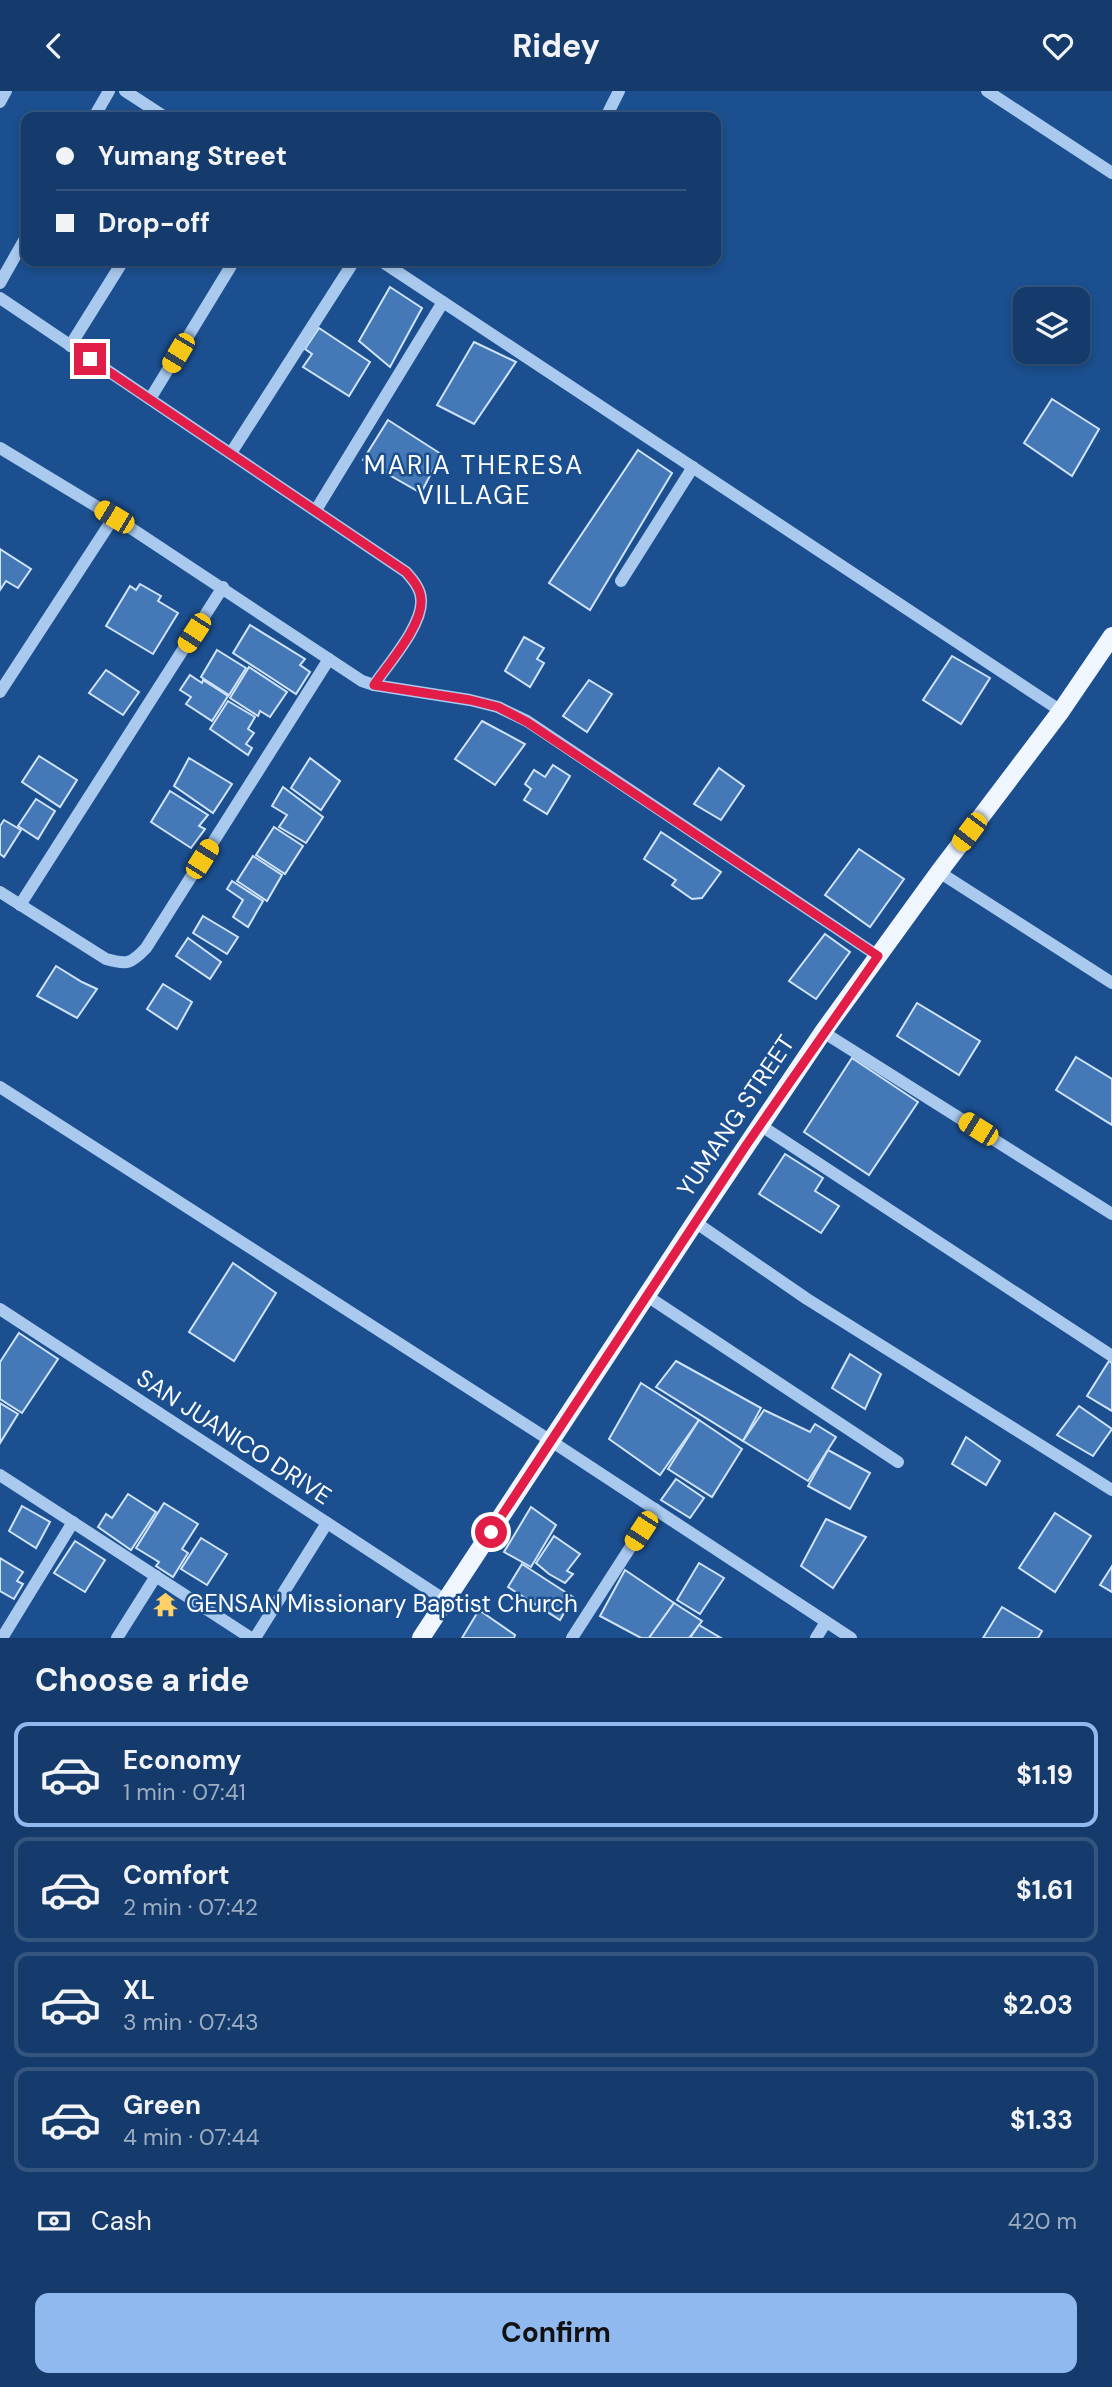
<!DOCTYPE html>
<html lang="en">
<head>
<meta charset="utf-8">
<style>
	:root { --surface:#143b6b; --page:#214673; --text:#f1f3f6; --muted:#9dadc1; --line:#33557e; --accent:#90b9f0 }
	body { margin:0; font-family:"DM Sans",sans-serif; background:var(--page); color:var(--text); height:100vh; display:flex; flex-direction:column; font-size:26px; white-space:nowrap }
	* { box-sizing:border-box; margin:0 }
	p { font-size:23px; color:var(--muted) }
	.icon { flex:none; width:38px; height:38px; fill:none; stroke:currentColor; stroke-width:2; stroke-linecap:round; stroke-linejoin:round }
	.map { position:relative; height:1547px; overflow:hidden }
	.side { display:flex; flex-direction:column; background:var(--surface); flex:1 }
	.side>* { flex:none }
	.guide { position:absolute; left:21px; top:21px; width:700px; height:154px; border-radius:14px; box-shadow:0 4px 10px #0003,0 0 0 2px var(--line); display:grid; align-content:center; height:154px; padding:0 35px; background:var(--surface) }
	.buttons { position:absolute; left:1013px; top:196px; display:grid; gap:14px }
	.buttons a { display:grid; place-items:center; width:77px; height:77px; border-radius:14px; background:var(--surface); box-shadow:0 4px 10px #0003,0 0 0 2px var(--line); font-size:35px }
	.end { position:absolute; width:32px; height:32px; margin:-16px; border:9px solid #e11d48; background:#fff; box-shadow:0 0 0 4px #fff }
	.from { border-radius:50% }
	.car { position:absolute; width:21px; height:42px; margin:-21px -10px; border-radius:9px; box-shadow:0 0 5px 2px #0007; background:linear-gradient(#f5c518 24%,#345 0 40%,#f5c518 0 76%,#345 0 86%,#f5c518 0) }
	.guide b { display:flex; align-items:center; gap:24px; height:66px; font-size:26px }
	.guide b+b { border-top:2px solid var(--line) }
	.guide i { width:18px; height:18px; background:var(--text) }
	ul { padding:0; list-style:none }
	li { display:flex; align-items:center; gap:21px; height:105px; margin:0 14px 10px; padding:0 21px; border:4px solid var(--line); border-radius:14px }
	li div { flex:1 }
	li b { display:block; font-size:26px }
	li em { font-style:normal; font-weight:700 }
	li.selected { border-color:var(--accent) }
	li>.icon { width:63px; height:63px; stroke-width:1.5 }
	h2 { padding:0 35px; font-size:32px; line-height:84px }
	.pay { display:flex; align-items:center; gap:18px; height:77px; padding:0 35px; font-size:26px }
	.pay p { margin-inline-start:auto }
	.button { display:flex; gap:14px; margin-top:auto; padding:14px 35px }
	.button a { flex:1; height:80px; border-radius:14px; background:var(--accent); color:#111; font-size:28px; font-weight:700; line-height:80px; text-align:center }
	header { display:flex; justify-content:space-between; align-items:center; height:91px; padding:0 35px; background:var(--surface); font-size:32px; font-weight:700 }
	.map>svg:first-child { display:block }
</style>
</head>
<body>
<header><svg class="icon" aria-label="back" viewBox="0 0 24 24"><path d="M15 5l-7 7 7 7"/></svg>Ridey<svg class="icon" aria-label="heart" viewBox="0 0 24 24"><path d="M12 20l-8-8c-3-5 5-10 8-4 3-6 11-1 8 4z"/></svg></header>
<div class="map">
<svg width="1112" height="1547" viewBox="0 0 1112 1547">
	<rect width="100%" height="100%" fill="#1b4f8f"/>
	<g fill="#4478b7" stroke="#cfe3fa" stroke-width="2">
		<path d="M390 196 422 217 390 276 359 250Z"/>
		<path d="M319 237 370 271 349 305 303 276 312 263 305 258Z"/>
		<path d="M474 251 516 271 474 333 437 314Z"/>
		<path d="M1052 308 1099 338 1072 385 1024 352Z"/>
		<path d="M388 329 441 363 421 402 363 369Z"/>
		<path d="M638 359 672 382 590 519 549 492Z"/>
		<path d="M0 458 31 478 18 497 6 490 0 499Z"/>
		<path d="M140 493 161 505 158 510 178 522 153 563 106 535 130 495 136 499Z"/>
		<path d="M250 534 305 568 300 574 310 581 296 603 233 562Z"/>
		<path d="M524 546 544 557 537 568 544 572 530 596 505 580Z"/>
		<path d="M217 559 246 577 229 604 201 586Z"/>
		<path d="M952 565 990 587 961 633 923 609Z"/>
		<path d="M249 576 287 601 270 626 260 620 258 625 230 607Z"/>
		<path d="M106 579 139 601 123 624 89 602Z"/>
		<path d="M190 584 202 592 203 589 228 605 212 630 186 613 191 606 180 599Z"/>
		<path d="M589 589 612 603 587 641 563 625Z"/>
		<path d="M228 610 255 626 248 638 254 642 246 653 252 657 248 664 210 638Z"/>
		<path d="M482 630 525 653 495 694 455 668Z"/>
		<path d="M39 665 77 689 60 716 22 691Z"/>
		<path d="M189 667 232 693 213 722 174 695Z"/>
		<path d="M310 667 340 690 321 719 291 697Z"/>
		<path d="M553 674 570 685 547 723 524 709 531 698 525 693 534 679 545 686Z"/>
		<path d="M719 677 744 695 721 729 694 713Z"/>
		<path d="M283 696 323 726 306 752 279 736 287 724 272 715Z"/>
		<path d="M170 700 208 724 199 735 205 738 191 757 151 731Z"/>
		<path d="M36 708 55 720 38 748 18 735Z"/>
		<path d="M4 729 21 739 4 766 0 763V735Z"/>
		<path d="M274 736 303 755 285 783 256 764Z"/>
		<path d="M661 741 721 781 702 807 692 808 672 794 676 789 644 768Z"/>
		<path d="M859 758 904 788 870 836 825 804Z"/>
		<path d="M253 765 282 784 267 810 237 790Z"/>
		<path d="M232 790 263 810 248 836 233 826 243 809 227 798Z"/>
		<path d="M203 825 238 846 227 863 193 842Z"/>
		<path d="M825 843 850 861 816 908 789 890Z"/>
		<path d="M188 847 221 871 210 888 176 865Z"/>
		<path d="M56 875 82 891 97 898 77 927 37 905Z"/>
		<path d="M163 893 192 911 177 938 147 918Z"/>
		<path d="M917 912 980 950 959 984 897 945Z"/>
		<path d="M1076 966 1112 988V1034L1056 999Z"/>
		<path d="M852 967 918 1011 869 1084 804 1041Z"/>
		<path d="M785 1063 823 1087 815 1100 839 1115 821 1142 759 1103Z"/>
		<path d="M233 1172 276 1202 234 1270 189 1241Z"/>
		<path d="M19 1242 58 1268 22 1322 0 1308V1271Z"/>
		<path d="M850 1263 881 1283 865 1318 832 1297Z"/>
		<path d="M676 1270 761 1317 743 1350 656 1296Z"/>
		<path d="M1109 1270 1112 1272V1320L1087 1305Z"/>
		<path d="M641 1292 699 1329 660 1384 609 1348Z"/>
		<path d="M0 1312 18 1323 0 1352Z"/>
		<path d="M1079 1315 1112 1338 1093 1365 1057 1344Z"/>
		<path d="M764 1319 810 1341 815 1333 836 1346 808 1390 743 1350Z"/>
		<path d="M699 1329 742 1358 712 1406 668 1378Z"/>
		<path d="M966 1346 1000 1370 986 1394 952 1373Z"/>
		<path d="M828 1359 870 1382 850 1418 808 1395Z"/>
		<path d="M676 1388 704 1407 690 1427 661 1409Z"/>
		<path d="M128 1403 156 1421 131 1459 98 1436 106 1423 112 1427Z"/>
		<path d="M164 1412 198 1433 182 1458 188 1462 173 1486 156 1475 159 1471 136 1457Z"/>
		<path d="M22 1415 50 1431 36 1457 9 1440Z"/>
		<path d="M531 1416 556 1434 531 1476 504 1461Z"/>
		<path d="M1055 1422 1091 1445 1055 1501 1019 1477Z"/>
		<path d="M826 1428 866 1446 833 1497 801 1475Z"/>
		<path d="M554 1445 580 1463 567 1480 573 1483 565 1492 549 1483 536 1472Z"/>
		<path d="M201 1447 227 1463 207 1494 181 1478Z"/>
		<path d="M75 1450 105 1469 85 1501 54 1482Z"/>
		<path d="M0 1467 23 1481 17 1490 23 1493 14 1508 0 1500Z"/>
		<path d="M699 1472 724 1487 700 1523 677 1509Z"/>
		<path d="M522 1473 573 1506 560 1529 508 1496Z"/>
		<path d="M1112 1475V1501L1100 1494Z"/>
		<path d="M625 1479 674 1512 649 1547H641L600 1525Z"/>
		<path d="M674 1512 702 1530 689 1547H649Z"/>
		<path d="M1002 1516 1042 1540 1038 1547H983Z"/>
		<path d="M479 1519 515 1544 514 1547H462Z"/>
		<path d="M699 1534 721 1547H690Z"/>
	</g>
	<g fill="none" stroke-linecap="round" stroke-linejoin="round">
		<g stroke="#a9c9ee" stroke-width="12">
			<path d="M125 0 165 26"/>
			<path d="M987 0 1112 82"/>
			<path d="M0 11 6 0"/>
			<path d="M94 26 109 0"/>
			<path d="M606 26 619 0"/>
			<path d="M381 170 1061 620"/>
			<path d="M0 192 26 146"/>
			<path d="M0 207 406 481C413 489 421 498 421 509 423 534 388 573 374 594"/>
			<path d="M70 255 123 170"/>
			<path d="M150 308 234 170"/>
			<path d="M0 357 114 426 362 590 374 594 470 609 498 616 527 630 878 865"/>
			<path d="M231 362 354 170"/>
			<path d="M316 419 443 211"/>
			<path d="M621 490 693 376"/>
			<path d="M0 601 114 426"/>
			<path d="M939 781 1112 892"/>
			<path d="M0 801 106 868C127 874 131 873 146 857L329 568"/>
			<path d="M20 814 223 496"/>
			<path d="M823 941 1112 1123"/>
			<path d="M0 996 551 1350 851 1547"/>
			<path d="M760 1034 1112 1265"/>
			<path d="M695 1131 807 1208 1112 1399"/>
			<path d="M647 1205 898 1371"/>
			<path d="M0 1218 445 1509"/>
			<path d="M0 1384 251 1547"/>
			<path d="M2 1547 73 1431"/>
			<path d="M117 1547 156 1485"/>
			<path d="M255 1547 327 1432"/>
			<path d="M572 1547 655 1418"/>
			<path d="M816 1547 826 1531"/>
		</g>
		<path stroke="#f0f6ff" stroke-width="18" d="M421 1547 695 1131 823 941 939 781 1061 620 1112 545"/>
	</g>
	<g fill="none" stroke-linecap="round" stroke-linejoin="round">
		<path stroke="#e11d48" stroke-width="9" d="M90 268 406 481C413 489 421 498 421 509 423 534 388 573 374 594L470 609 498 616 527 631 878 865 747 1053 491 1441"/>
	</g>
	<defs>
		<symbol id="temple-bare" viewBox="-9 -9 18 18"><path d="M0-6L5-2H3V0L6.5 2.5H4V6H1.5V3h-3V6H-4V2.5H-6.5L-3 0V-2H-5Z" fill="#ffd166" stroke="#1b4f8f" stroke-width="2.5" paint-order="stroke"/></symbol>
	</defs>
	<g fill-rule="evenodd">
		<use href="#temple-bare" x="148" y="1496" width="35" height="35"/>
	</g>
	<g text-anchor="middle" stroke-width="5" stroke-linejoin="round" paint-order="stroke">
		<g font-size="24" fill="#fff" stroke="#1b4f8f">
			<text transform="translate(736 1025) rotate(-56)" y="8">YUMANG STREET</text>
			<text transform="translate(234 1346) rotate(33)" y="8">SAN JUANICO DRIVE</text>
		</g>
		<g font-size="24" fill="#fff" stroke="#1b4f8f" text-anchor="start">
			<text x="186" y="1521">GENSAN Missionary Baptist Church</text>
		</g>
		<g font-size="26" letter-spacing="2" fill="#fff" stroke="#1b4f8f">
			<text x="474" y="383">MARIA THERESA<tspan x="474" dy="30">VILLAGE</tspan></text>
		</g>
	</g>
</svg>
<div class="buttons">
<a><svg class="icon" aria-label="layers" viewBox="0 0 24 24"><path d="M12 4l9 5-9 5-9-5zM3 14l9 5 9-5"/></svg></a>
</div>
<i class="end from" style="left:491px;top:1441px"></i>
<i class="end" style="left:90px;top:268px"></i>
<i class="car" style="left:178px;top:262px;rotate:211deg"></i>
<i class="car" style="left:114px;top:426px;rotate:301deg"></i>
<i class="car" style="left:194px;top:542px;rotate:213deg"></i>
<i class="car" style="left:969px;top:741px;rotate:217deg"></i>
<i class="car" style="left:202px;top:768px;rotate:32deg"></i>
<i class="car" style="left:978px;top:1038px;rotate:302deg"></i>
<i class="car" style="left:641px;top:1440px;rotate:213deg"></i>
<div class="guide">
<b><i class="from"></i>Yumang Street</b>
<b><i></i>Drop-off</b>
</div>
</div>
<section class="side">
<h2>Choose a ride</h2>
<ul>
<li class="selected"><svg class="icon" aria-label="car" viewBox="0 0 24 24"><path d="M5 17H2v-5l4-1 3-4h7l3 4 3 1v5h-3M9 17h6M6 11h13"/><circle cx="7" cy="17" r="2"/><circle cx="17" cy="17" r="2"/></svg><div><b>Economy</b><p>1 min · 07:41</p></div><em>$1.19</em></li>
<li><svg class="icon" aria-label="car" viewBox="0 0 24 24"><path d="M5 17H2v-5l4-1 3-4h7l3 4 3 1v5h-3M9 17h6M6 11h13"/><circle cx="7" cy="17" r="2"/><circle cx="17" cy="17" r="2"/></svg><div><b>Comfort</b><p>2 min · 07:42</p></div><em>$1.61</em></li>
<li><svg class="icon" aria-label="car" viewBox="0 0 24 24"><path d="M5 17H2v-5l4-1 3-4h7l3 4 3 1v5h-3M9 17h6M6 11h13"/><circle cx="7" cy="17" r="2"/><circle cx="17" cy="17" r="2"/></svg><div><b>XL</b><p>3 min · 07:43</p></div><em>$2.03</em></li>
<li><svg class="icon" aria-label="car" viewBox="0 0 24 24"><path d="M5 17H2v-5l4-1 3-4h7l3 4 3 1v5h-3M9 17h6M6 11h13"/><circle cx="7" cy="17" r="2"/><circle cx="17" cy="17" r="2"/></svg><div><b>Green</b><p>4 min · 07:44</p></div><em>$1.33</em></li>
</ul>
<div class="pay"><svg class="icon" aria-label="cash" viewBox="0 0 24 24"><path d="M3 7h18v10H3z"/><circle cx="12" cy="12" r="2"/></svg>Cash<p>420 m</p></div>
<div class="button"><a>Confirm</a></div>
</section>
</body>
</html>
